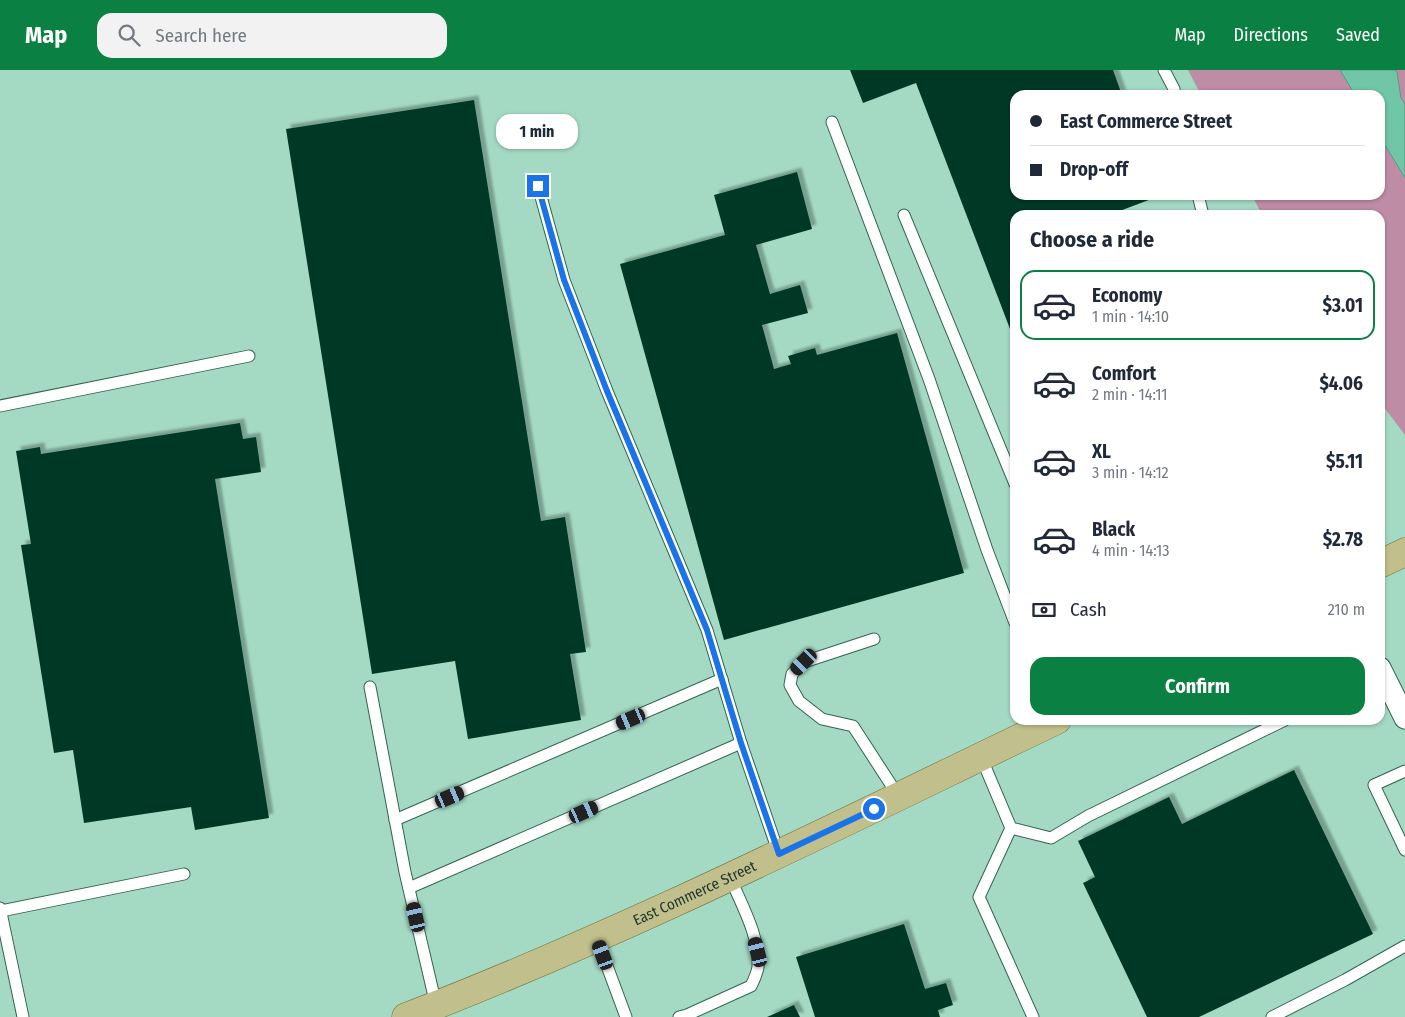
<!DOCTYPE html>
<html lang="en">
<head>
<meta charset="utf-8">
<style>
	:root { --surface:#fff; --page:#f2f2f3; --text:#1f2937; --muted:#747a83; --line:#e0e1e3; --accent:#0b8043 }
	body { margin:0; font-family:"Fira Sans Condensed",sans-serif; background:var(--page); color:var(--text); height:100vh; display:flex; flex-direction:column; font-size:19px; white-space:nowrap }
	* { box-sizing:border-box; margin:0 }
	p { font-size:16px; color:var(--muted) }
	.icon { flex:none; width:28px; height:28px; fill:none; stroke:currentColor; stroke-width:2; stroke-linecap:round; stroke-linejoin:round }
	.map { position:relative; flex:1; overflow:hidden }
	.sheet { position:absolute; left:1010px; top:140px; width:375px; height:515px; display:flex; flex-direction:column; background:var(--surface); border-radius:15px; box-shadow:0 1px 4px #0004 }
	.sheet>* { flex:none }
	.hud { position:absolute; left:1010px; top:20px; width:375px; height:110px; border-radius:15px; box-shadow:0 1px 4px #0004; display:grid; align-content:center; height:110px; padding:0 20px; background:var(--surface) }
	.end { position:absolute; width:22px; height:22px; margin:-11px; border:6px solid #1a73e8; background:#fff; box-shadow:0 0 0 2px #fff }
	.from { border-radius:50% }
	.bubble { position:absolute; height:35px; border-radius:15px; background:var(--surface); box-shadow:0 1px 4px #0004; font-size:16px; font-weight:700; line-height:35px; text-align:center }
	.car { position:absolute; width:15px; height:30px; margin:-15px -8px; border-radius:6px; box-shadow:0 0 4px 1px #0007; background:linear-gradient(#222 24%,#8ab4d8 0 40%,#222 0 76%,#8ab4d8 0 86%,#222 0) }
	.hud b { display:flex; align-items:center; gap:18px; height:48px; font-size:19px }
	.hud b+b { border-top:1px solid var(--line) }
	.hud i { width:12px; height:12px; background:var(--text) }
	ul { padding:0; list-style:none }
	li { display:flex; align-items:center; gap:15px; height:70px; margin:0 10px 8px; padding:0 10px; border:2px solid transparent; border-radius:15px }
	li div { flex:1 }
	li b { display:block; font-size:19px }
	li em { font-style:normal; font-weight:700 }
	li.on { border-color:var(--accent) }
	li>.icon { width:45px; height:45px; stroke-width:1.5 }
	h2 { padding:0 20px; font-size:22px; line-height:60px }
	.pay { display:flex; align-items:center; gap:12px; height:55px; padding:0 20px; font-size:19px }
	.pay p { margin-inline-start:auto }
	.cta { display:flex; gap:10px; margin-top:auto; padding:10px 20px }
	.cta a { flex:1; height:58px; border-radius:15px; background:var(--accent); color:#fff; font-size:20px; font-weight:700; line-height:58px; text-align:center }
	header { display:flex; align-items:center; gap:30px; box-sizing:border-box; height:70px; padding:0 25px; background:var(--accent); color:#fff }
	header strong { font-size:24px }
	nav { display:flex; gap:28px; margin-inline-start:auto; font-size:18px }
	.search { width:350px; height:45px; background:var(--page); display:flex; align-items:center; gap:12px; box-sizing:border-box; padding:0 18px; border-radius:15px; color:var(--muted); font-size:19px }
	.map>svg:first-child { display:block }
</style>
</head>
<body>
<header>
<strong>Map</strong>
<div class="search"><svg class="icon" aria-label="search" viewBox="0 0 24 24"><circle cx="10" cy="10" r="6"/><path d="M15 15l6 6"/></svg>Search here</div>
<nav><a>Map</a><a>Directions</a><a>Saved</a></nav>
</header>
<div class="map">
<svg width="1405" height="947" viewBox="0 0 1405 947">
	<defs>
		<filter id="shadow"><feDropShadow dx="4.5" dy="-4.5" stdDeviation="1" flood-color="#0004"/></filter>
	</defs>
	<rect width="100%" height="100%" fill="#a4dac4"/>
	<path fill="#bf8ca6" d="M1188 0H1405V365L1380 332V145H1262L1252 125H1380V25H1201Z"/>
	<path fill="#70c6a6" stroke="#589b82" d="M1340 0H1395L1397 2 1401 28 1405 34V108L1380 67V25H1355Z"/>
	<g fill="#003928" filter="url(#shadow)">
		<path d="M850 0H1113L1122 25H1015V125H1162L1109 145H1015V272L916 13 863 33Z"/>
		<path d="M474 30 541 451 565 447 586 582 570 584 581 650 468 669 455 591 372 604 286 59Z"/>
		<path d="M797 102 812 159 756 175 770 224 800 215 808 243 762 255 774 299 791 294 788 286 815 278 817 285 897 263 964 503 724 570 620 194 725 165 714 125Z"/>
		<path d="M240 353 243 369 256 367 261 402 215 409 269 748 195 760 191 737 84 753 73 680 54 683 21 475 31 474 16 381 40 377 41 384Z"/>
		<path d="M1294 700 1373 864 1199 947H1147L1083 813 1095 807 1078 771 1169 727 1182 754Z"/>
		<path d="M904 854 925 919 946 913 953 935 938 940 940 947H815L796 887Z"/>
		<path d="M794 935 800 947H767Z"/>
	</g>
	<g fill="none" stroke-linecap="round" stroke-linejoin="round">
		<defs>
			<g id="lane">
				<path d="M1164 0 1174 19 1175 25"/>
				<path d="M832 52 929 309 987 480 1015 553"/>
				<path d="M538 116 564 210 607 321 707 560 741 673 779 784"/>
				<path d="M1198 125 1203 145"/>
				<path d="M904 145 1015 414"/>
				<path d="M0 336 249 286"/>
				<path d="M874 569 804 592 792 604 790 615 799 631 822 649 853 656 899 727"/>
				<path d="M370 617 405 802 436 935"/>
				<path d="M981 687 1011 758 1051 768 1088 746 1285 650"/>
				<path d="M1405 701 1374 715 1405 780"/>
				<path d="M395 750 722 609"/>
				<path d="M1011 758 979 827 1033 947"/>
				<path d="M409 818 741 673"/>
				<path d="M0 838 23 947"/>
				<path d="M1 841 184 804"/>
				<path d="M597 869 626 947"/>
				<path d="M679 947 687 945 751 916C754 910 757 903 758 897 760 866 741 834 730 807"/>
				<path d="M1272 947 1345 910 1405 876"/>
			</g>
			<path id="street" d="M1380 598 1405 648"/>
			<g id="primary">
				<path d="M1380 494 1405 482"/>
				<path id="s1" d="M406 947C629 861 842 753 1057 650"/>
			</g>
		</defs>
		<use href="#lane" stroke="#316451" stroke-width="13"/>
		<use href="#street" stroke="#316451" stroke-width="23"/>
		<use href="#primary" stroke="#6e743a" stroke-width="29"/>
		<use href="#lane" stroke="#fff" stroke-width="11"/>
		<use href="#street" stroke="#fff" stroke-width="21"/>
		<use href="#primary" stroke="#c1bf8c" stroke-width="28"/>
	</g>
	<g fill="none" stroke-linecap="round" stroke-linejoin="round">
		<path stroke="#1a73e8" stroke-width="6" d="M538 116 564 210 607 321 707 560 741 673 779 784 874 739"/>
	</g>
	<g text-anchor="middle" stroke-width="5" stroke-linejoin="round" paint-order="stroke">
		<g font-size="15" fill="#21372e" stroke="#daf4e8">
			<text dy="5" stroke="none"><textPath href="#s1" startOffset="314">East Commerce Street</textPath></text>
		</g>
	</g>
</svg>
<i class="end from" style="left:874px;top:739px"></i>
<i class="end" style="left:538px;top:116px"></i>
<div class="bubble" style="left:496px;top:44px;width:82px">1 min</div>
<i class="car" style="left:804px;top:592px;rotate:225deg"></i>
<i class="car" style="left:631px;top:649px;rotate:247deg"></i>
<i class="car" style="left:450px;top:727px;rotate:67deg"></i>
<i class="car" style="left:584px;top:742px;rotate:66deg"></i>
<i class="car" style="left:416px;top:847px;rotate:347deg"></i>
<i class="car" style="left:758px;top:882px;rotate:346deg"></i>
<i class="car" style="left:603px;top:885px;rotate:340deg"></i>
<div class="hud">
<b><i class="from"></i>East Commerce Street</b>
<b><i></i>Drop-off</b>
</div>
<section class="sheet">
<h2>Choose a ride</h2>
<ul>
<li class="on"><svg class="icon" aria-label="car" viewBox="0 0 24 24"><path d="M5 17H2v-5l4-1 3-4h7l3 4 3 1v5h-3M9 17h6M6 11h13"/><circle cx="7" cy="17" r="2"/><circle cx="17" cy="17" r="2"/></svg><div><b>Economy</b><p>1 min · 14:10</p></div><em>$3.01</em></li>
<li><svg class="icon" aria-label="car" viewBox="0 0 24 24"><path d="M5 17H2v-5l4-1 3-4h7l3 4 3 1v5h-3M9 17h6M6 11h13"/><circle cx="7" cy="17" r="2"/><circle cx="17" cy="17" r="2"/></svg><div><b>Comfort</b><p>2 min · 14:11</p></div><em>$4.06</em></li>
<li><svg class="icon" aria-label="car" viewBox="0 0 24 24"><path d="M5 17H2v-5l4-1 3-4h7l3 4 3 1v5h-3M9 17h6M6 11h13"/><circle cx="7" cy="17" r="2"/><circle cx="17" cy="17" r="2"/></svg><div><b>XL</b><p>3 min · 14:12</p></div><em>$5.11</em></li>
<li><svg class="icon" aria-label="car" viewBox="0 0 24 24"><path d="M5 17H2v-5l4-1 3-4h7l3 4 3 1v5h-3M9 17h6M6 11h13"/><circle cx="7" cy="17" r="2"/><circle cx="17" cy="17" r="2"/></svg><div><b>Black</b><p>4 min · 14:13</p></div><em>$2.78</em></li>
</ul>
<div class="pay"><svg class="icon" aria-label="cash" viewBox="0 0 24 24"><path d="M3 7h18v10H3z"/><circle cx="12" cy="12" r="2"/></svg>Cash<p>210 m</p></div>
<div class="cta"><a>Confirm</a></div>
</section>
</div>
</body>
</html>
